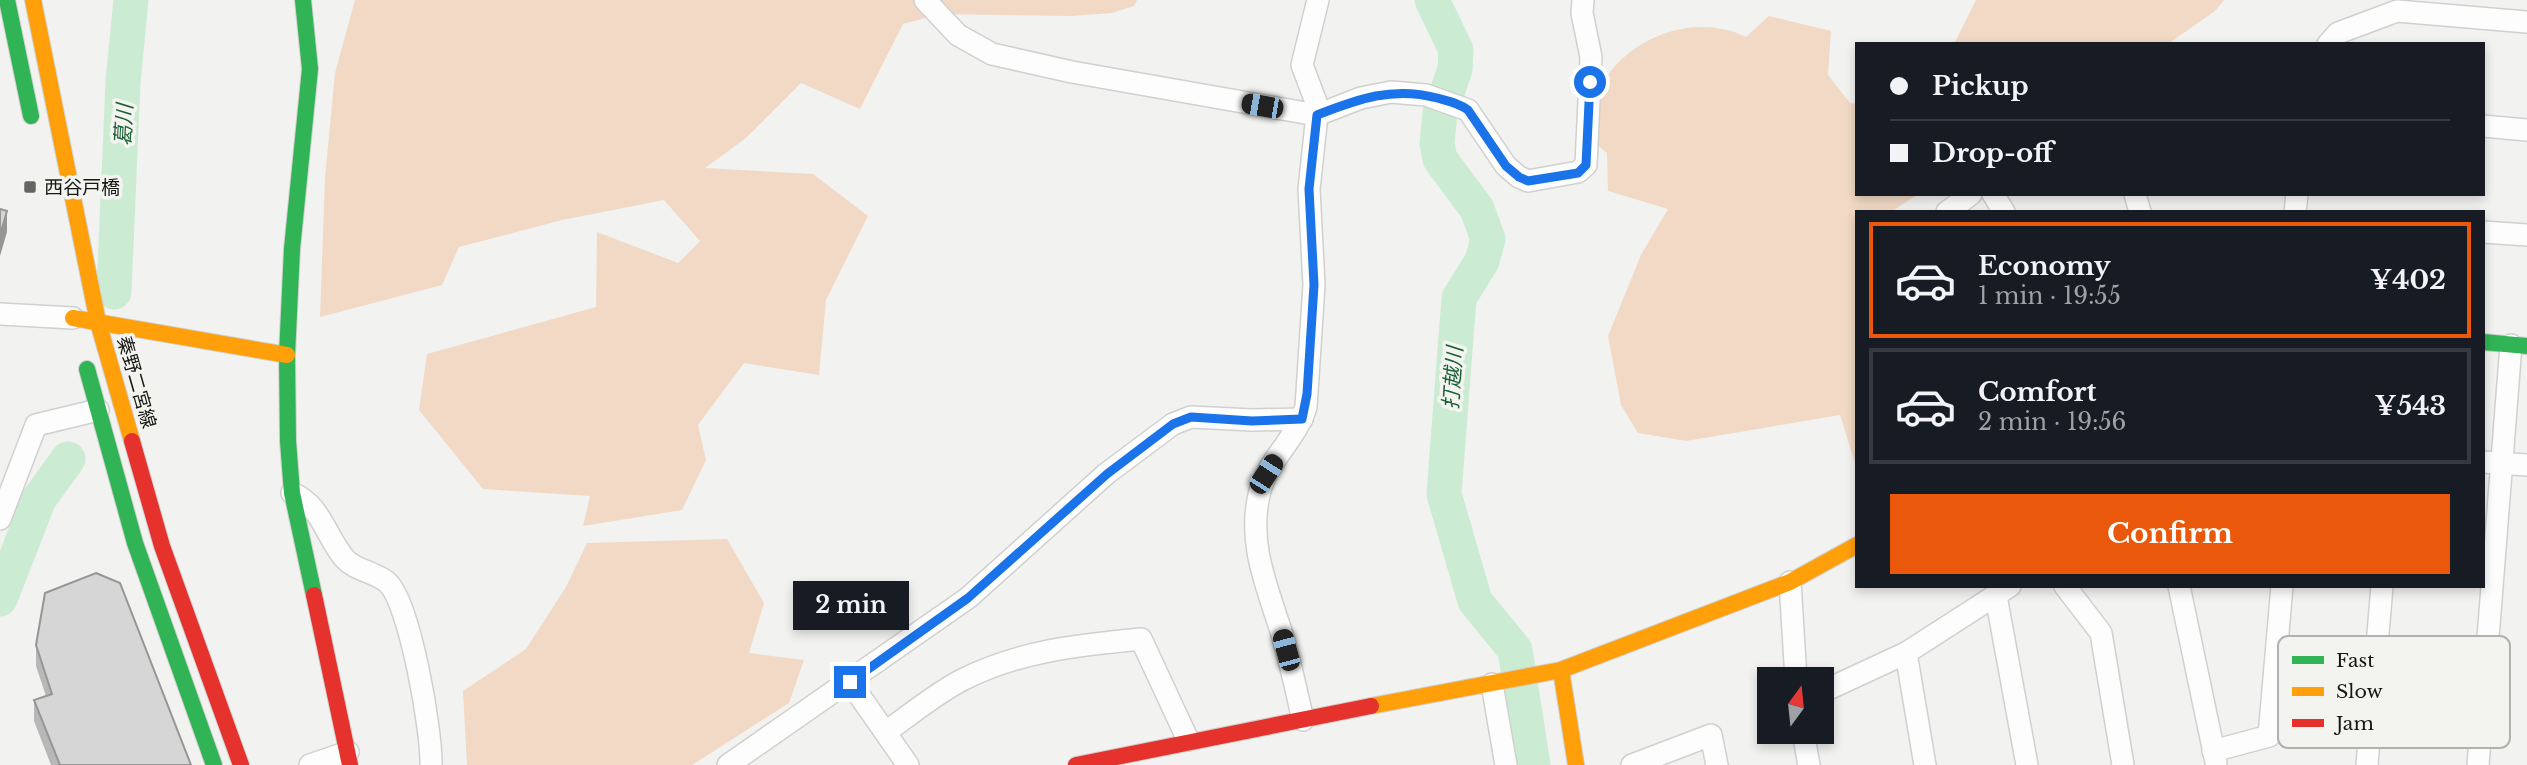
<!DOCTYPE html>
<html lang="en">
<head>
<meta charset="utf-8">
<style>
	:root { --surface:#171b24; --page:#242831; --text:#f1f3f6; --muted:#9ea1a6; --line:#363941; --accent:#ea580c }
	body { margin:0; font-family:"Libre Baskerville","Noto Sans JP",serif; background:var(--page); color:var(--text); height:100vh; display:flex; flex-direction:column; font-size:26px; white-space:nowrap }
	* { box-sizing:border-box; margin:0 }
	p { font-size:23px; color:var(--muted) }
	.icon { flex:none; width:38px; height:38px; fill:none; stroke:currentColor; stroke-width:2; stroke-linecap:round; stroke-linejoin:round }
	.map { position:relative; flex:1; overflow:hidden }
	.drawer { position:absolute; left:1855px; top:210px; width:630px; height:378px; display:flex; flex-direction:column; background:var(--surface); border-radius:0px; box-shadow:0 4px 10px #0003 }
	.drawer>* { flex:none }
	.guide { position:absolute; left:1855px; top:42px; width:630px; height:154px; border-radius:0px; box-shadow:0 4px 10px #0003; display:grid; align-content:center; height:154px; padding:0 35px; background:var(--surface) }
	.needle { width:46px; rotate:15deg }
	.controls { position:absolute; left:1757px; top:667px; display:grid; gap:14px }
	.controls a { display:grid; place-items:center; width:77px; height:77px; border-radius:0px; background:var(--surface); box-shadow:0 4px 10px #0003; font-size:35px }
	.end { position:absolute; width:32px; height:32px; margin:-16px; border:9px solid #1a73e8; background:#fff; box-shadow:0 0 0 4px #fff }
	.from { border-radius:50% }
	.bubble { position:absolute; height:49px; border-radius:0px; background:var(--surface); box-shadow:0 4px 10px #0003; font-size:23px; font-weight:700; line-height:49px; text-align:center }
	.car { position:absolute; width:21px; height:42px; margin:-21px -10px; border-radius:9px; box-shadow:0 0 5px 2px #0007; background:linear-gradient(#222 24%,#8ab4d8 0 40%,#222 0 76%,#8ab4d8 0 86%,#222 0) }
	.guide b { display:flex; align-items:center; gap:24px; height:66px; font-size:26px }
	.guide b+b { border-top:2px solid var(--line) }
	.guide i { width:18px; height:18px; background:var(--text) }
	ul { padding:12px 0 0; list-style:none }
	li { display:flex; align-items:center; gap:21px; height:116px; margin:0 14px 10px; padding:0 21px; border:4px solid var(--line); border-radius:0px }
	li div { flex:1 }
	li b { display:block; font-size:26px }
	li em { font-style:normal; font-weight:700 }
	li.active { border-color:var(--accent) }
	li>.icon { width:63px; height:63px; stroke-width:1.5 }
	.primary-button { display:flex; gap:14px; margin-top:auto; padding:14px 35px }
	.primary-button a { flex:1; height:80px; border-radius:0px; background:var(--accent); color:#fff; font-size:28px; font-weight:700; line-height:80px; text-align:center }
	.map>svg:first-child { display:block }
</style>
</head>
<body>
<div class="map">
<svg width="2527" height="765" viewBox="0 0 2527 765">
	<rect width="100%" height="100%" fill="#f2f2f1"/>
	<g fill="#f1d9c5">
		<path d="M355 0H1137L1134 6 1112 13 1071 16 940 14 903 24 860 109 801 83 746 138 705 168 813 174 868 216 826 300 819 375 744 363 698 425 706 460 682 510 583 526 590 496 483 489 419 410 427 354 596 307 597 232 678 263 700 241 664 200 562 220 459 247 442 285 320 317 325 178 335 73Z"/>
		<path d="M1976 0H2224L2215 11 2168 44H1954Z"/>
		<path d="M1769 16 1831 31 1828 75 1850 103 1857 104V194H1918L1891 212H1857L1856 466 1840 415 1686 441 1638 433 1621 405 1608 336 1641 255 1668 209 1608 191 1607 153 1596 144C1595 132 1590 112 1594 101 1614 42 1691 9 1746 37Z"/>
		<path d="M727 539 764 603 749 653 804 660 789 703 692 765H467L463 691 526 649 566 587 587 543Z"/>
	</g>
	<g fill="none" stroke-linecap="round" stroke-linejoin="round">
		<g stroke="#cbecd2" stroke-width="35">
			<path d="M1432 0 1456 50 1455 69 1440 113 1437 143 1440 159 1477 209 1488 239 1482 261 1459 298 1444 494 1475 601 1515 650 1533 765"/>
			<path d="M114 292 123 82 131 0"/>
			<path d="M0 599 39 499 68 459"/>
		</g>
		<defs>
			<g id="street">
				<path d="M925 0 958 35 992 54 1072 72 1317 115 1361 98 1391 92 1426 95 1468 110 1506 166 1519 177 1528 181 1578 172 1586 165 1591 57 1582 13 1583 0"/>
				<path d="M2328 44 2338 33 2397 11 2527 22"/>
				<path d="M2483 126 2527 130"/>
				<path d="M1993 194 2004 212"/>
				<path d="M2135 194 2140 212"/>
				<path d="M1947 212 1971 194"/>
				<path d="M2295 212 2297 194"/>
				<path d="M2483 232 2527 235"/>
				<path d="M0 314 73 318"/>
				<path d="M2483 462 2527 465"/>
				<path d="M292 493C321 505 326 537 345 559 356 571 376 572 388 583 410 604 432 732 431 765"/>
				<path d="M0 519 36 425 98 410"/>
				<path d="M1790 582 1796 679"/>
				<path d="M2065 586 2101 633 2123 765"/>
				<path d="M2179 586 2216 762"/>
				<path d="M1996 596 2027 765"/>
				<path d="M1906 653 1925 765"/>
				<path d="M850 682 908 765"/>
				<path d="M1492 684 1506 765"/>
				<path d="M1822 692 1906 653 2010 586"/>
				<path d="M1303 720C1296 690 1290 660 1281 631 1266 584 1247 541 1260 491 1268 460 1297 438 1306 407L1314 285 1309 189 1317 115 1316 102 1302 65 1318 0"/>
				<path d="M886 732C910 715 935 694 962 680 1019 651 1078 645 1141 639L1188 740"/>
				<path d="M1803 732 1809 765"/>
				<path d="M2213 751 2269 736 2282 586"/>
				<path d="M310 765 348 752"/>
				<path d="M728 765 968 598 1106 474 1173 424 1191 417 1252 420 1302 419"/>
				<path d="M1632 765 1711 735 1717 765"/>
				<path d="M2367 765 2382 586"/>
				<path d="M2478 765 2511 345"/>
			</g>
			<g id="fast">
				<path d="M7 0 31 116"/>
				<path d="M303 0 310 69 292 249 287 355 288 441 292 493 314 595"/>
				<path d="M2483 342 2527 346"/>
				<path d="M87 369 135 543 214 765"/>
			</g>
			<g id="slow">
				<path d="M33 0 98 322 132 441"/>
				<path d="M73 318 287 355"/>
				<path d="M1561 670 1576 765"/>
				<path d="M1371 706 1561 670 1790 582 1857 545"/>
			</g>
			<g id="jam">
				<path d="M132 441 162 546 241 765"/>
				<path d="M314 595 350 765"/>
				<path d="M1076 765 1371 706"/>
			</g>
		</defs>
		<use href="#street" stroke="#d0d0cf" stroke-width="24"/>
		<use href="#fast" stroke="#d0d0cf" stroke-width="18"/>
		<use href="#slow" stroke="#d0d0cf" stroke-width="18"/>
		<use href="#jam" stroke="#d0d0cf" stroke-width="18"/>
		<use href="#street" stroke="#fdfdfd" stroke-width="21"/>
		<use href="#fast" stroke="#30b455" stroke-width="16"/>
		<use href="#slow" stroke="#ff9f0a" stroke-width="16"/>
		<use href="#jam" stroke="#e5322d" stroke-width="16"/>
	</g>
	<path fill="#b8b8b8" d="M36 645 191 765H51L34 721V700L46 696 36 666Z"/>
	<path fill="#969696" d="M7 211V232L0 256V235Z"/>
	<g fill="#d6d6d6" stroke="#969696" stroke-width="2">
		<path d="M0 209 7 211 0 235Z"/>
		<path d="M96 573 120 583 191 765H60L34 700 52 694 36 645 45 593Z"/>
	</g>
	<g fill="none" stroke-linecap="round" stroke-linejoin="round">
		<path stroke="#1a73e8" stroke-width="9" d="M850 682 968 598 1107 474 1173 424 1191 417 1252 421 1302 419 1307 394 1314 285 1309 189 1317 115C1358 99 1393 86 1437 98 1448 101 1459 103 1468 110L1506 166 1519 177 1528 181 1578 173 1586 165 1590 82"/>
	</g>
	<rect fill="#646463" stroke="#f3f3f0" stroke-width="2.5" x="23" y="180" width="14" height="14" rx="3.5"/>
	<g text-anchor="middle" stroke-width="7" stroke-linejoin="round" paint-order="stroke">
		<g font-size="19" fill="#171716" stroke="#f3f3f0" text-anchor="start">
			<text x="44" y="194">西谷戸橋</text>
		</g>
		<g font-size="19" fill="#171716" stroke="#f3f3f0">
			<text transform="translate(137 382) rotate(74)" y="7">秦野二宮線</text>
		</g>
		<g font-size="21" font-style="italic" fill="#1d6237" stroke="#f3f3f0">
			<text transform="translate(124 125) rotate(-87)" y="7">葛川</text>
			<text transform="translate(1453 378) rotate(-86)" y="7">打越川</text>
		</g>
	</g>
	<rect x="2278" y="636" width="232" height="112" rx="10" fill="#f3f3f0" stroke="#b1b1af" stroke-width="2"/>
	<rect x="2292" y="656" width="32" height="8" fill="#30b455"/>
	<rect x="2292" y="687" width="32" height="9" fill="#ff9f0a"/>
	<rect x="2292" y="719" width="32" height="8" fill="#e5322d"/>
	<g font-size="19" fill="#171716">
		<text x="2336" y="667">Fast</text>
		<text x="2336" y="698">Slow</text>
		<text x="2336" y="730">Jam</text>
	</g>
</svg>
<div class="controls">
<a><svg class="needle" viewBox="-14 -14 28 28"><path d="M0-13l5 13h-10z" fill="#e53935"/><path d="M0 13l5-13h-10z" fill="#9ea1a6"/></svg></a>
</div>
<i class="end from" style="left:1590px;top:82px"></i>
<i class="end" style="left:850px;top:682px"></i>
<div class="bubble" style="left:793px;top:581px;width:116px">2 min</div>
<i class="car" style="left:1262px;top:106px;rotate:280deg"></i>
<i class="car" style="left:1266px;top:474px;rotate:33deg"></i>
<i class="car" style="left:1286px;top:650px;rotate:345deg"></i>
<div class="guide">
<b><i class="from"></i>Pickup</b>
<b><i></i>Drop-off</b>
</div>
<section class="drawer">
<ul>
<li class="active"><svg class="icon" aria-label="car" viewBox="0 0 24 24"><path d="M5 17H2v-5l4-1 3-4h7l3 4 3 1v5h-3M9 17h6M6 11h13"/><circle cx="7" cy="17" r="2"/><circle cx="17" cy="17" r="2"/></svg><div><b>Economy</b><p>1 min · 19:55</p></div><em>¥402</em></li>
<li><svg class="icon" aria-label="car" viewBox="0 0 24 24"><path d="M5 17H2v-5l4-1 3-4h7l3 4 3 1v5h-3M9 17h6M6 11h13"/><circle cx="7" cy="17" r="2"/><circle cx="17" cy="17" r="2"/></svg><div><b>Comfort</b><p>2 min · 19:56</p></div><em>¥543</em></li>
</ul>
<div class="primary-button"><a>Confirm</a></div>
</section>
</div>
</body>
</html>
